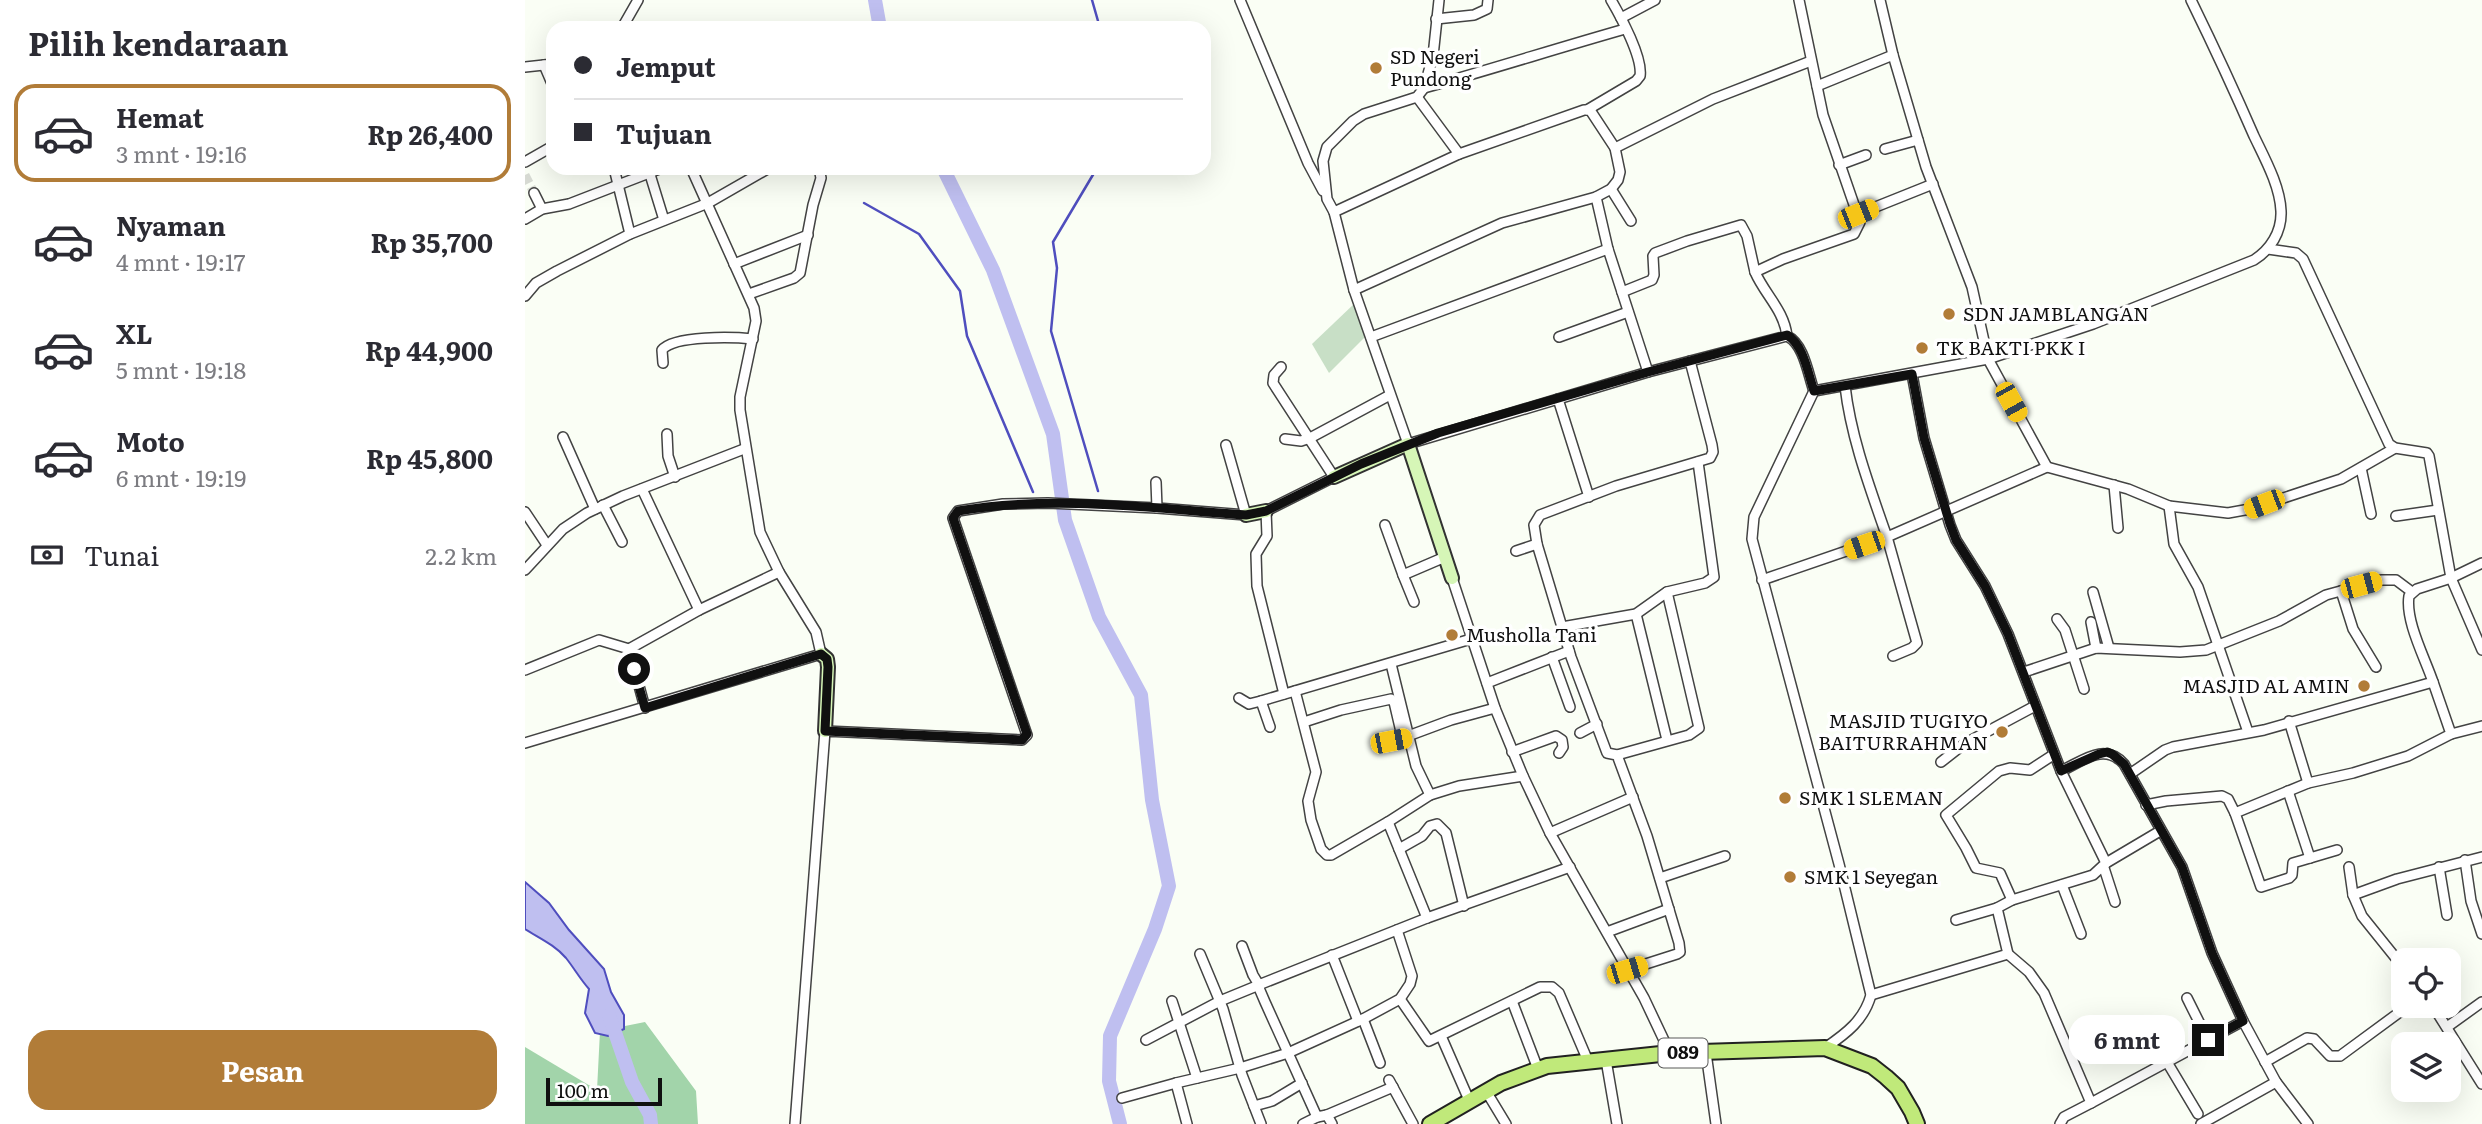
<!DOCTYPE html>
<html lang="id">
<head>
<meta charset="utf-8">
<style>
	:root { --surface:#fff; --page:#f7f7f7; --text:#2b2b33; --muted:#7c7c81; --line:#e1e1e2; --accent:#b17c38 }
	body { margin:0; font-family:Literata,serif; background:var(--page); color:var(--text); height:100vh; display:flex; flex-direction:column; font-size:26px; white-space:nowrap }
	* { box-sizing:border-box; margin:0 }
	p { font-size:23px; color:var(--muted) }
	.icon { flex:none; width:38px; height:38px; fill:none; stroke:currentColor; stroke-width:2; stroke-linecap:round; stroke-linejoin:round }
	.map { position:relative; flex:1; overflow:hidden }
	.drawer { display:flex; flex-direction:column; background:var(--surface); width:525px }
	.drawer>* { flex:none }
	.banner { position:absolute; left:21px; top:21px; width:665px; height:154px; border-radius:21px; box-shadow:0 7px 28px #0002; display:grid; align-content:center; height:154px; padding:0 28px; background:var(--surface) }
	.fabs { position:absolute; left:1866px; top:948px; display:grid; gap:14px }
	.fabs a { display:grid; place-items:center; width:70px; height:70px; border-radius:14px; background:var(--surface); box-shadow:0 7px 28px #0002; font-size:35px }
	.scale { position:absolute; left:21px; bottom:18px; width:116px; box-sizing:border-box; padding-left:7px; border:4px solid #101010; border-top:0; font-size:19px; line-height:24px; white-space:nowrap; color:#101010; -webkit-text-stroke:5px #fff; paint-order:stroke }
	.end { position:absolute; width:32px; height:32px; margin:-16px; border:9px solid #101010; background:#fff; box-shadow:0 0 0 4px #fff }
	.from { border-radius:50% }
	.bubble { position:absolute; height:49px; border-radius:21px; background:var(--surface); box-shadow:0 7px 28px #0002; font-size:23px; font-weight:700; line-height:49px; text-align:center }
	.car { position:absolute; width:21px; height:42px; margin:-21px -10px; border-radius:9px; box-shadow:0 0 5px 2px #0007; background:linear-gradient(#f5c518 24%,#345 0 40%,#f5c518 0 76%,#345 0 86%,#f5c518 0) }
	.banner b { display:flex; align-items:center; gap:24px; height:66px; font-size:26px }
	.banner b+b { border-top:2px solid var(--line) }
	.banner i { width:18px; height:18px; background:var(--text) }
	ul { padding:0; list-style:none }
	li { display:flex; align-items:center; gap:21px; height:98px; margin:0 14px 10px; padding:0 14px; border:4px solid transparent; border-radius:21px }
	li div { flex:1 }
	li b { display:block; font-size:26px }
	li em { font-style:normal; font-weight:700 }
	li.selected { border-color:var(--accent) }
	li>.icon { width:63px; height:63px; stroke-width:1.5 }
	h2 { padding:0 28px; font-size:32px; line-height:84px }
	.pay { display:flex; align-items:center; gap:18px; height:77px; padding:0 28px; font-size:26px }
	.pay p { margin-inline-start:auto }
	.action { display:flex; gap:14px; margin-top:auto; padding:14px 28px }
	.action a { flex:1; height:80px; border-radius:21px; background:var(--accent); color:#fff; font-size:28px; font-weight:700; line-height:80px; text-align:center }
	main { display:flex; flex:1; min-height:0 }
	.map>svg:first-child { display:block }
</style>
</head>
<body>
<main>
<section class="drawer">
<h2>Pilih kendaraan</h2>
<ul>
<li class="selected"><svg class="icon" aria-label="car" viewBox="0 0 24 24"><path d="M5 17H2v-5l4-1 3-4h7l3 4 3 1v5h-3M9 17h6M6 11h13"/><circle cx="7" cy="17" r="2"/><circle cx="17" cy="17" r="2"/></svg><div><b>Hemat</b><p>3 mnt · 19:16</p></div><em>Rp 26,400</em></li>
<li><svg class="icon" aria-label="car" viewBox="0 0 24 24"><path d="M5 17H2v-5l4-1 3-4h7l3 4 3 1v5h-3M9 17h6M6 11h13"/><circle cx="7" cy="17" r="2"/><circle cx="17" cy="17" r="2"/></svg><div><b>Nyaman</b><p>4 mnt · 19:17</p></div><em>Rp 35,700</em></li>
<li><svg class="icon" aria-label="car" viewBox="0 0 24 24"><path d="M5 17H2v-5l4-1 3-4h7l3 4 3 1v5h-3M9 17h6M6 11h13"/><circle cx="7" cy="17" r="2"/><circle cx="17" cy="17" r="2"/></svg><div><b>XL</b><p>5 mnt · 19:18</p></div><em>Rp 44,900</em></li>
<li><svg class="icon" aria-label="car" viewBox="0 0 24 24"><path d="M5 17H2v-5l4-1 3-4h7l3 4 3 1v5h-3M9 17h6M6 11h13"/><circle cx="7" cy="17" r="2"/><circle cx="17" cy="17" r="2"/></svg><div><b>Moto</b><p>6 mnt · 19:19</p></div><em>Rp 45,800</em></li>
</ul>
<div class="pay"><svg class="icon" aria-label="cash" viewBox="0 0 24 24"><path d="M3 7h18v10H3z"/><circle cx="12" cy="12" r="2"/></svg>Tunai<p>2.2 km</p></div>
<div class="action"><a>Pesan</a></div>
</section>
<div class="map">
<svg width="1957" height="1124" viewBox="0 0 1957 1124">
	<rect width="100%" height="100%" fill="#fafef5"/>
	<path fill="#a2d4aa" d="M120 1022 171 1091 173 1124H0V1047L72 1090 75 1031Z"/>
	<path fill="#c8dfc6" d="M830 303 841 336 804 373 787 344Z"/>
	<path fill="#bfbff0" stroke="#4f4ebe" stroke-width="2" d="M0 882 24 903 44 930 79 969 86 992 99 1015V1029L83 1036 70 1033 60 1013 64 989C55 979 49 968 41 958 30 945 14 938 0 929Z"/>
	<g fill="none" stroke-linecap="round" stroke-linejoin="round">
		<g stroke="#4f4ebe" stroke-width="2.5">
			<path d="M567 0 575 28"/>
			<path d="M572 168 528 242 532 268 526 331 573 491"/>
			<path d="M339 203 394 234 435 291 442 336 508 492"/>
		</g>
		<g stroke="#bfbff0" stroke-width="14">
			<path d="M350 0 355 28"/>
			<path d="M418 168 468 270 528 434 540 520 574 617 616 695 627 800 644 886 630 929 585 1036 584 1081 595 1124"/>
			<path d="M84 1015 107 1082 125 1115 126 1124"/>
		</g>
		<path stroke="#d7dad3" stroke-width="9" stroke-dasharray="9 4.5" stroke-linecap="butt" d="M0 175 9 193"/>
		<defs>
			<g id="street">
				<path d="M715 0 783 163 798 191"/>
				<path d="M914 0 908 56 899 88 892 97 839 114 828 121 802 147 798 161 802 199 809 212 829 290 883 444 1123 372 1262 336C1279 344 1283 374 1289 391L1463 359 1568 324 1729 260C1745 250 1757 232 1756 211 1755 186 1740 159 1729 136 1709 90 1688 45 1666 0"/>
				<path d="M1355 0 1368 55 1401 167 1447 287 1463 359 1522 467"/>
				<path d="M1096 18 1130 0"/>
				<path d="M911 19 949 15 962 9 963 0"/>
				<path d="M97 28 113 0"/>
				<path d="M19 65 28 86"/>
				<path d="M0 67 28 64"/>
				<path d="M1292 86 1368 55"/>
				<path d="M899 88C967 69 1033 48 1100 29"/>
				<path d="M1062 110 1111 81 1115 76C1118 58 1096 17 1086 0"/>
				<path d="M1090 148 1188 99 1286 61"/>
				<path d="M1360 149 1393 140"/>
				<path d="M0 162 28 146"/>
				<path d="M1314 165 1341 155"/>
				<path d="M89 168 105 234"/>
				<path d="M123 168 139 220"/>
				<path d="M1086 189 1106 221"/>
				<path d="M9 193 17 209"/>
				<path d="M1071 197 1083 249 1123 372"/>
				<path d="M809 212 934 154"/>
				<path d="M1333 214 1408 184"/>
				<path d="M0 219 17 209 44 204 137 168"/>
				<path d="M1743 249 1771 253 1778 259 1864 444 1870 448 1902 453 1904 456 1926 578 1957 650"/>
				<path d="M209 264 283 235"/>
				<path d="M829 290 977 223 1071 197 1086 189 1093 180 1095 172 1090 148 1065 110H1059L934 154 892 97"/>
				<path d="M1097 292 1127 280 1129 275 1128 256 1130 253 1162 241 1216 225 1222 236 1230 272"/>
				<path d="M224 294 269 278 275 273 288 205 296 178 294 168"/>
				<path d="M0 296 11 283 32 271 105 234 183 203 244 168"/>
				<path d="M1262 336C1259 310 1240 295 1230 272L1258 259 1329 234 1335 222 1298 115 1274 0"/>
				<path d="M846 337 1083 249"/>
				<path d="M1034 337 1103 312"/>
				<path d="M138 363 137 350C149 335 209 337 228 339"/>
				<path d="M756 367 749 375 748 383 809 477 741 511 742 536 731 554 732 586 759 694"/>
				<path d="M1387 374 1399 438 1425 525 1431 540 1460 586 1483 634 1536 771C1558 761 1579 742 1599 764L1657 867 1687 953 1718 1021 1751 1082 1783 1124"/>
				<path d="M1320 386C1326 438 1345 488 1362 537L1522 467 1603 489 1644 506 1703 513 1725 509 1816 479 1870 448"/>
				<path d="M1289 391 1229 517 1227 539 1314 864 1346 995C1339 1020 1322 1033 1300 1048"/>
				<path d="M1033 399 1064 497"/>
				<path d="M142 434 143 456 150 477"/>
				<path d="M38 437 70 509"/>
				<path d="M760 439 776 441 785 438 865 395"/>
				<path d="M1836 468 1846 514"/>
				<path d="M631 482 632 508"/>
				<path d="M1589 485 1593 528"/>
				<path d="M117 489 174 610"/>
				<path d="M78 505 97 542"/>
				<path d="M1644 506 1649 544 1673 587 1723 732"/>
				<path d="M0 512 22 545"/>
				<path d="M1871 516 1913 510"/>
				<path d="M860 525 878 575"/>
				<path d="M991 551 1012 544"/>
				<path d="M0 570 38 529 62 513 98 496 219 449"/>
				<path d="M927 578 970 708 998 776 1025 833 1119 998 1145 1053"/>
				<path d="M1237 580 1362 537 1392 643 1387 648 1368 656"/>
				<path d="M1816 591 1828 629 1851 667"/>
				<path d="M1568 592 1584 648"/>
				<path d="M889 602 878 575 920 557"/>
				<path d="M1111 614 1142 740"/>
				<path d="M1532 619 1540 630 1559 689"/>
				<path d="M1566 622 1571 648"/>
				<path d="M1037 627 1111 614 1142 592"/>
				<path d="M104 649 120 708"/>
				<path d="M1027 657 1045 707"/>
				<path d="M866 664 891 766 905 795"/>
				<path d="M0 670 74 640 104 649 174 610 254 572"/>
				<path d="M1499 672 1571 648 1655 652 1681 650 1754 621 1801 595 1856 580H1871L1887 592"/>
				<path d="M962 683 1044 651"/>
				<path d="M770 691 791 772 783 801 786 820 796 849 802 855H806L863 822 905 795 934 786 998 776"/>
				<path d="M714 698 724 704 736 701 946 639"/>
				<path d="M736 701 745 727"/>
				<path d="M1764 721 1783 783"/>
				<path d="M779 722 816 710 866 699 869 702 876 732 883 736 926 720 970 708"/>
				<path d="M1055 733 1072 724"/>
				<path d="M1926 734 1957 726"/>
				<path d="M866 741 884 738"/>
				<path d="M0 743 296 654 291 632 254 572 235 532 215 410V397L231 321 229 308 166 168"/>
				<path d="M987 752 1031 736 1037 740 1038 747 1034 753"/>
				<path d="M1092 755 1164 735 1174 728 1142 592 1180 583 1189 577 1173 462"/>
				<path d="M1416 762 1439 744 1510 706"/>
				<path d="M1605 774 1640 750 1648 747 1739 730 1908 682C1900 658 1880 621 1884 596L1892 589 1926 578 1957 563"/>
				<path d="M1763 791 1785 858"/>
				<path d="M1621 805 1641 801 1697 796 1703 799 1710 813"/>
				<path d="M863 822 902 918"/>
				<path d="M1025 833 1108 797"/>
				<path d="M874 849 897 836 905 826 912 824 921 833 939 906"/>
				<path d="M1812 850 1768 863 1767 875 1764 878 1736 887 1710 813 1783 783 1828 773 1883 756 1926 734 1908 682"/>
				<path d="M1940 860 1946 901 1957 934"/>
				<path d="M1581 863 1635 831"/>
				<path d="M1824 867 1828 895"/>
				<path d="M1914 867 1922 915"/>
				<path d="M1579 868 1590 902"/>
				<path d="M1135 878 1200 856"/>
				<path d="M1537 885 1556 934"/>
				<path d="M1487 900 1475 873 1451 868 1441 848 1421 815 1474 771 1485 768 1505 770 1528 755"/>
				<path d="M1431 920 1472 908"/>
				<path d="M1082 932 1144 909"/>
				<path d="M675 954 698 1009 717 1075 736 1124"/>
				<path d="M1483 954 1504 972 1519 993 1566 1103 1539 1117 1535 1124"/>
				<path d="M807 955 833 1021"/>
				<path d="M1878 967 1837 916 1828 895 1872 879 1957 857"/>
				<path d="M1102 970 1152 954 1155 952 1154 943 1122 836 1092 755 1082 753 1046 657 1012 544 1009 525 1015 515 1091 486 1185 458 1188 452 1187 445 1165 361"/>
				<path d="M1346 995 1483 954 1472 908 1487 900 1568 875 1581 863 1536 771"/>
				<path d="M1662 998 1683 1040"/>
				<path d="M875 999 904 1041 1015 987H1027L1034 993 1063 1061"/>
				<path d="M647 1001 672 1078"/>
				<path d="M987 1001 1013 1069"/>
				<path d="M1908 1006 1957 1084"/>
				<path d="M838 1019 855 1063"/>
				<path d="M1922 1027 1957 1002"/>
				<path d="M916 1036 944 1100"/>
				<path d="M621 1040 695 1001 734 985 728 975 717 946"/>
				<path d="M1181 1053 1191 1124"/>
				<path d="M1081 1060 1092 1124"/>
				<path d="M1642 1062 1673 1114"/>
				<path d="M1740 1062 1782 1038 1789 1039 1805 1056H1815L1883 1006"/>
				<path d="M864 1080 888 1124"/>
				<path d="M961 1091 981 1124"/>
				<path d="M597 1098 651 1083"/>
				<path d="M1566 1103 1718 1021"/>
				<path d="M729 1106 747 1101 777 1083"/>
				<path d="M802 1115 868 1087"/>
				<path d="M270 1124 300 731 497 740 502 735 428 518 433 511 478 504 523 503 632 508 721 515 701 445"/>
				<path d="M662 1124 651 1083 715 1068 763 1053 838 1019 875 999 885 984 887 976 872 930"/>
				<path d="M778 1124 792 1117"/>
				<path d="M807 1124 802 1115 792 1117 740 1002 734 988 736 984 902 918 1045 867"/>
				<path d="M1676 1124 1751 1082"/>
			</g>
			<g id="secondary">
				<path d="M809 477 883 444 927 578"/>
				<path d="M721 515 741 511"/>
				<path d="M296 654 302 659 303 667 300 731"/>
			</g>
			<path id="primary" d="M905 1124 976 1083 1022 1066 1145 1053 1300 1048 1347 1066 1361 1077 1373 1088 1387 1112 1392 1124"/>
		</defs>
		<use href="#street" stroke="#434343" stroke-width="12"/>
		<use href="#secondary" stroke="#323232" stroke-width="16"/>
		<use href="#primary" stroke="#212121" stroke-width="18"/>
		<use href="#street" stroke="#fff" stroke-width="9"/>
		<use href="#secondary" stroke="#d6f6b7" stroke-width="12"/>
		<use href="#primary" stroke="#c0e97a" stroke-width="14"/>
	</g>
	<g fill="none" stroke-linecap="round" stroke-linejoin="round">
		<path stroke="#101010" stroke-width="9" d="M109 669 120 708 296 654 302 659 303 667 300 731 497 740 502 734 428 518 433 511C528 495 626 508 721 515L741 511 836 464 913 433 1123 372 1262 335C1279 345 1283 374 1289 391L1387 374 1399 438 1425 524 1431 540 1460 586 1483 634 1536 771 1574 754 1582 752 1587 754 1599 764 1657 867 1687 953 1718 1021 1683 1040"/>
	</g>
	<g fill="#b17c38" stroke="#fff" stroke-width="2.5">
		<circle cx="851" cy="68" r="7"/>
		<circle cx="1424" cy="314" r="7"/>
		<circle cx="1397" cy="348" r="7"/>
		<circle cx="927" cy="635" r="7"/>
		<circle cx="1839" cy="686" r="7"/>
		<circle cx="1477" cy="732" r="7"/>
		<circle cx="1260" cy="798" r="7"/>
		<circle cx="1265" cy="877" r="7"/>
	</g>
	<g text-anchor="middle" stroke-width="7" stroke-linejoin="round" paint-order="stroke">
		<rect fill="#fff" stroke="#585858" stroke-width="2" x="1133.5" y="1038.5" width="49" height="29" rx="5"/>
		<g font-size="18" font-weight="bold" fill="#101010">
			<text x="1158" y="1059">089</text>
		</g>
		<g font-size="19" fill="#101010" stroke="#fff" text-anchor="start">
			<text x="865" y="64">SD Negeri<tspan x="865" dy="22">Pundong</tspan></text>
			<text x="1438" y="321">SDN JAMBLANGAN</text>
			<text x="1411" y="355">TK BAKTI PKK I</text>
			<text x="941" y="642">Musholla Tani</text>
			<text x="1825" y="693" text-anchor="end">MASJID AL AMIN</text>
			<text x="1463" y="728" text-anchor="end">MASJID TUGIYO<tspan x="1463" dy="22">BAITURRAHMAN</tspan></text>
			<text x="1274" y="805">SMK 1 SLEMAN</text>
			<text x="1279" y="884">SMK 1 Seyegan</text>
		</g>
	</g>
</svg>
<div class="fabs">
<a><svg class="icon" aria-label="locate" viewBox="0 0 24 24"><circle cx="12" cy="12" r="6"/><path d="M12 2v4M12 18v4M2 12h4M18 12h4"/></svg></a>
<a><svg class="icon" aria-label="layers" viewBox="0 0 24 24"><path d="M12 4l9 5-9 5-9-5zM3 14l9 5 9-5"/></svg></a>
</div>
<div class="scale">100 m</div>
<i class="end from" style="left:109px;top:669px"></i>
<i class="end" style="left:1683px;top:1040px"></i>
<div class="bubble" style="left:1544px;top:1015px;width:116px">6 mnt</div>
<i class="car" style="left:1333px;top:214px;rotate:68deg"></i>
<i class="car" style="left:1486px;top:402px;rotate:151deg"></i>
<i class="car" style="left:1739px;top:504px;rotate:249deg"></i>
<i class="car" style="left:1339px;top:545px;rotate:251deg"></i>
<i class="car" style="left:1836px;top:585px;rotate:75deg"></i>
<i class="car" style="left:866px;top:741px;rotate:79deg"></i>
<i class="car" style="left:1102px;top:970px;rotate:73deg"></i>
<div class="banner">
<b><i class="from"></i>Jemput</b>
<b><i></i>Tujuan</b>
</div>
</div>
</main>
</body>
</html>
